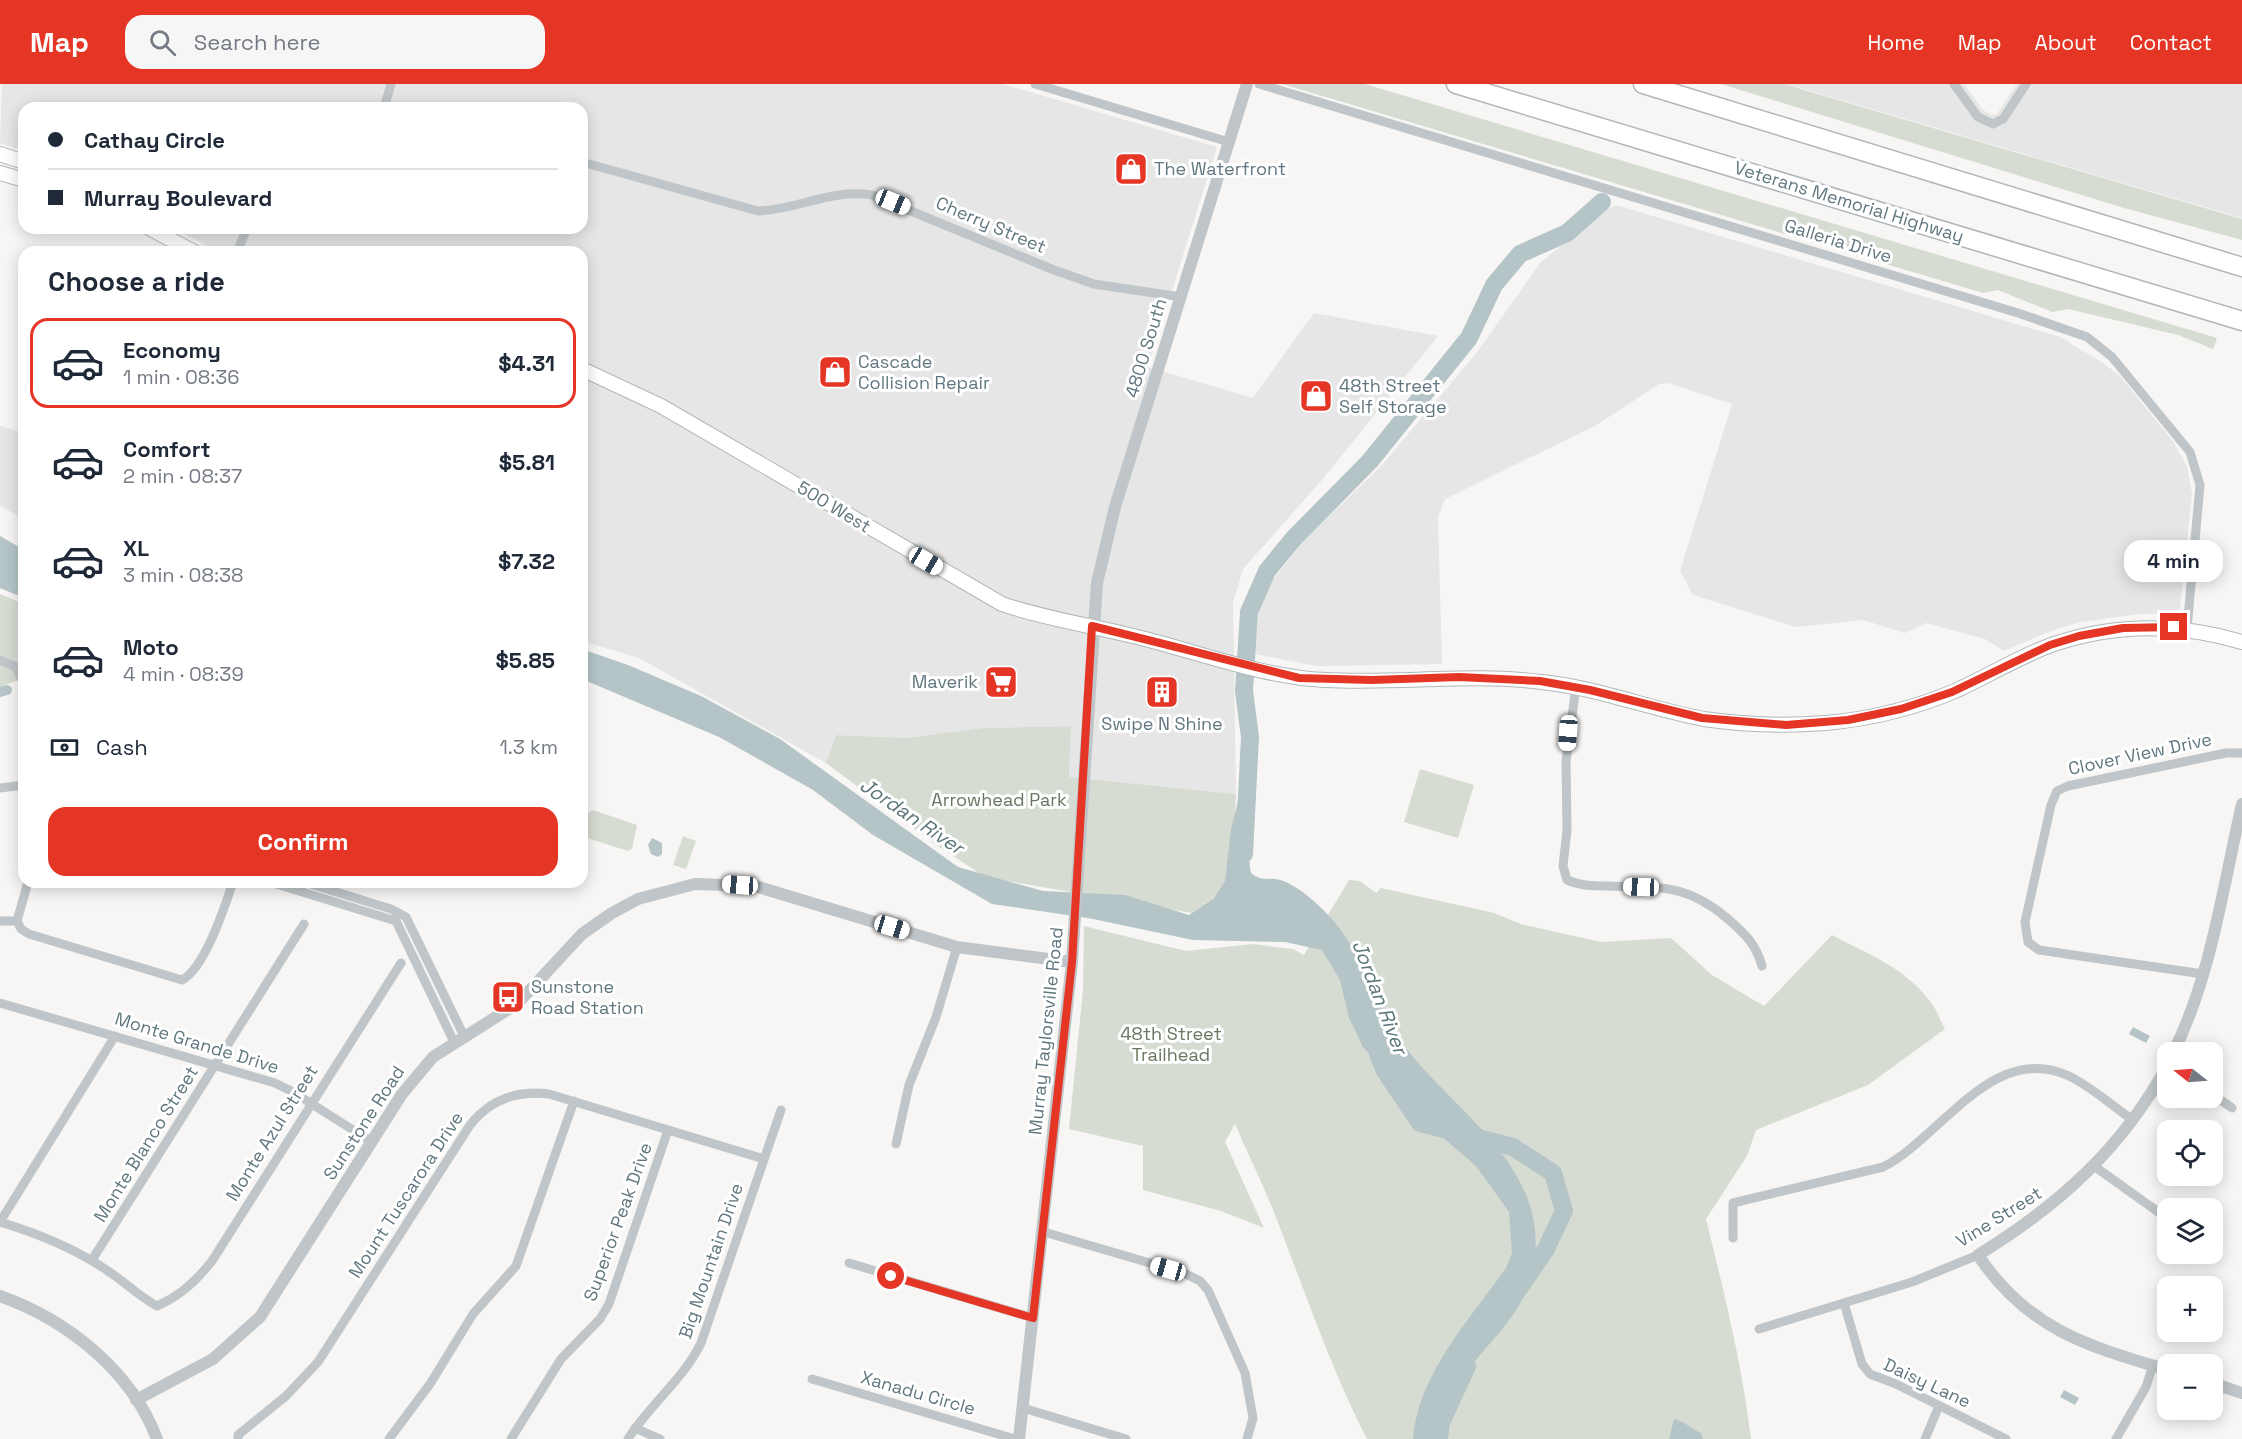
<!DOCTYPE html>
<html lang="en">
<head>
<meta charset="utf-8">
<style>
	:root { --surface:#fff; --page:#f6f6f7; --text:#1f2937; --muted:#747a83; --line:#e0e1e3; --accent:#e53525 }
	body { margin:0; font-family:"Space Grotesk",sans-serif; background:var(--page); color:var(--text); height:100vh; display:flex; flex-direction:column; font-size:22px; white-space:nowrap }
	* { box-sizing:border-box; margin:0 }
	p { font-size:20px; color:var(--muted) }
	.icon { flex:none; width:33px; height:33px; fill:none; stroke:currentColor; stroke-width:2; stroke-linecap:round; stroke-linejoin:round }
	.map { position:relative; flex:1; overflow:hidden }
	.drawer { position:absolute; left:18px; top:162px; width:570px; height:642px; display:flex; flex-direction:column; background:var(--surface); border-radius:18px; box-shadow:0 3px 15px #0003 }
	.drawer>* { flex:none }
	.hud { position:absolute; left:18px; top:18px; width:570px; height:132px; border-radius:18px; box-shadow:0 3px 15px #0003; display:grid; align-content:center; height:132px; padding:0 30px; background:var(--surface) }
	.needle { width:39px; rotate:287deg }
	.controls { position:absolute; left:2157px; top:958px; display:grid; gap:12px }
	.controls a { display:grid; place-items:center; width:66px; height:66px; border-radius:12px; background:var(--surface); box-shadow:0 3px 15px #0003; font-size:30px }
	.end { position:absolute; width:27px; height:27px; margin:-14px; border:8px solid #e53525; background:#fff; box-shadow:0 0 0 3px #fff }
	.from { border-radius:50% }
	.bubble { position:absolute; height:42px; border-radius:18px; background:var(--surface); box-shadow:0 3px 15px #0003; font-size:20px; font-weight:700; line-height:42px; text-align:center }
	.car { position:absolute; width:18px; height:36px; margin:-18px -9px; border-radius:8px; box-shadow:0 0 4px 2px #0007; background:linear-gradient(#fff 24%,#345 0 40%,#fff 0 76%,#345 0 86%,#fff 0) }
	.hud b { display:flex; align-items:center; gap:21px; height:57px; font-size:22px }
	.hud b+b { border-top:2px solid var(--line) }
	.hud i { width:15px; height:15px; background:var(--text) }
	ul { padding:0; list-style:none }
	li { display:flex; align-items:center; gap:18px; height:90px; margin:0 12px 9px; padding:0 18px; border:3px solid transparent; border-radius:18px }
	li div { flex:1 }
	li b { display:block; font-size:22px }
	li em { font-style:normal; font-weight:700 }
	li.current { border-color:var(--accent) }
	li>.icon { width:54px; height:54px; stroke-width:1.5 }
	h2 { padding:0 30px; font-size:27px; line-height:72px }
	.pay { display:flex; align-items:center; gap:15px; height:66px; padding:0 30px; font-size:22px }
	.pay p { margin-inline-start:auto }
	.primary-button { display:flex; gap:12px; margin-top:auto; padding:12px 30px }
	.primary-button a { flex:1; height:69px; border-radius:18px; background:var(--accent); color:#fff; font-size:24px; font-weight:700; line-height:69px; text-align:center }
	header { display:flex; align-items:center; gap:36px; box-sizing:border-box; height:84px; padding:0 30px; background:var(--accent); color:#fff }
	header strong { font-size:28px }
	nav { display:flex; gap:33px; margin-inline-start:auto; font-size:21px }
	.search { width:420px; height:54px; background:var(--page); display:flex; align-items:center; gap:15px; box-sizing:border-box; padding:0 21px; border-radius:18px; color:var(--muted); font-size:22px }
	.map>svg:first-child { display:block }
</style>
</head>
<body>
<header>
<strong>Map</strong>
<div class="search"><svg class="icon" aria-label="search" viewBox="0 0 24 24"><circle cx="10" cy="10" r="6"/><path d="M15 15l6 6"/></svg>Search here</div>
<nav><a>Home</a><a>Map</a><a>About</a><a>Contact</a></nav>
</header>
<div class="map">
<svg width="2242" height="1355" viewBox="0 0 2242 1355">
	<rect width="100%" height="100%" fill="#f7f6f4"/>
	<g fill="#e5e6e5">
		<path d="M2 0H1003L1217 63 1148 283 1253 314 1314 229 1438 252 1322 396 1243 485 1233 519 1236 710 1069 693 1071 642 982 644 906 654 836 651 826 679 639 574 582 557V168H219L173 144H582V24H24V67L0 59Z"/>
		<path d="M1770 0H1964L1983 26 1992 31 1997 30 2017 0H2242V134L1797 3Z"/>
		<path d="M1616 121 2060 253 2103 279 2119 291 2173 357 2187 382 2192 410 2180 524 2173 529 2139 530 2080 538 2051 547 2004 567 1985 555 1926 539 1905 549 1863 536 1796 543 1693 511 1680 487 1732 320 1668 299 1659 300 1595 342 1445 415 1438 433 1442 580 1317 582 1255 570 1260 513 1304 456 1382 381 1478 267 1541 178 1603 128Z"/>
		<path d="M0 342 24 349V435L0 422Z"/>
	</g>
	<g fill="#d7dcd3">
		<path d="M1282 0H1365L2217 254 2213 265 2178 251 2068 225 2052 228 1998 206 1983 209Z"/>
		<path d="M1721 0H1784L2242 135V156L2124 124Z"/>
		<path d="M0 510 24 520V594L0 603Z"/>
		<path d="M1071 642 1069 693 1236 710 1232 782 1220 809 1192 829 985 793 932 758 826 679 836 651 906 654 982 644Z"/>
		<path d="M1420 685 1474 701 1458 754 1404 738Z"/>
		<path d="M593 726 637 741 632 765 628 767 584 753 582 746 588 729Z"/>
		<path d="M683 752 696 757 686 785 673 781Z"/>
		<path d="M1349 796 1360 797 1376 809 1381 804 1494 829 1521 840 1601 858 1671 854 1712 891 1764 922 1832 851C1866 869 1905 884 1929 916 1936 924 1940 936 1945 945L1868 1001 1756 1046 1747 1072 1706 1135C1724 1208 1742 1280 1751 1355H1367C1330 1283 1305 1207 1275 1131 1263 1100 1248 1070 1235 1040L1225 1058 1264 1144 1221 1127 1143 1106V1062L1069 1045 1083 906 1084 842 1186 867 1253 860 1293 865 1304 871Z"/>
	</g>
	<g fill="#b5c5c7">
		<path d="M0 452 24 466V514L0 504Z"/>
		<path d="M582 565 628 581 701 612 780 655 958 783 1043 807 1125 811 1189 831 1214 814 1225 797 1231 745 1239 713 1251 789C1262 798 1268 793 1280 796 1298 801 1319 821 1331 834 1363 869 1373 918 1400 956 1449 1025 1545 1077 1535 1173 1529 1234 1481 1259 1454 1307 1447 1321 1443 1340 1438 1355H1413C1418 1290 1470 1235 1506 1184L1512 1169 1509 1128 1476 1082 1440 1051 1363 963 1349 934 1340 896 1322 866 1285 858 1193 856 1088 834 992 820 873 751 813 706 719 653 582 595Z"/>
		<path d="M652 754 662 759V770L658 773 651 770 648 761Z"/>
		<path d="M2133 943 2150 952 2146 959 2129 950Z"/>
		<path d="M2064 1306 2079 1314 2075 1321 2060 1313Z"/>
		<path d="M1674 1335C1685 1337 1691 1345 1701 1349L1703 1355H1669Z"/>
	</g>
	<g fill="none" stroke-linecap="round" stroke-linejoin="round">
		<path stroke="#b5c5c7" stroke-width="10" d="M0 608 7 606"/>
		<g stroke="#b5c5c7" stroke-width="18">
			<path d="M1244 770 1250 653 1244 607 1249 528 1267 487 1294 454 1370 377 1452 275 1469 254 1494 201 1520 170 1567 149 1602 118"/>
			<path d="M1378 970 1385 987 1420 1039 1513 1063 1553 1089 1564 1127 1546 1165 1518 1206"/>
			<path d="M1439 1355 1441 1339 1467 1282"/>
		</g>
		<defs>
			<g id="secondary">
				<path d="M0 70 24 78"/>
				<path d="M0 89 24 96"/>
				<path d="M149 144 194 168"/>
				<path d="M582 285 661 322 1002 520C1048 536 1097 542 1145 555 1204 570 1264 593 1325 596 1398 600 1470 589 1542 598 1598 604 1650 625 1704 635 1744 641 1785 642 1826 639 1869 635 1915 624 1955 607 1988 592 2020 572 2054 560 2117 539 2178 539 2242 558"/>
			</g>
			<g id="motorway">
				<path d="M1456 0 2242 237"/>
				<path d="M1643 0 2242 183"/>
			</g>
		</defs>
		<use href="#secondary" stroke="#afb8bb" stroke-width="16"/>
		<use href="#motorway" stroke="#b0b6b9" stroke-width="21"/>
		<g stroke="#bfc5c8" stroke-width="9">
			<path d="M1035 0 1229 58"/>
			<path d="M1259 0 2018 229 2087 253 2112 273 2190 368 2200 401 2187 545"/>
			<path d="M1954 0 1978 33 1993 40 2003 35 2026 0"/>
			<path d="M384 24 391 0"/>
			<path d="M582 78 758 127C797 126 833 104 872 111L1054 186 1094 200 1181 213"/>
			<path d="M237 168 247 144"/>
			<path d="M0 576 16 583 24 600"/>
			<path d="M1576 603 1566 677 1567 746 1563 782 1567 796C1581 802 1594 802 1608 802 1660 804 1686 799 1728 835 1745 850 1756 860 1762 882"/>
			<path d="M0 704 24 701"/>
			<path d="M270 798 396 837 454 958"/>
			<path d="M304 798 391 825 406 833 464 952"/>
			<path d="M0 837H17L21 845 29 850 182 896C205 884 225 822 233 798"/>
			<path d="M17 837 28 798"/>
			<path d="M2203 890 2039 866 2028 858 2025 838 2051 721 2057 707 2068 702 2226 669H2242"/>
			<path d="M0 919 275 999 293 1008 372 1058"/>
			<path d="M2212 1010 2232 1024"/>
			<path d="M896 1060 909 1001 936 933 957 863"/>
			<path d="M2094 1082 2168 1135"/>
			<path d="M0 1138C40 1150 77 1165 111 1189 127 1200 140 1213 157 1222 180 1212 196 1197 212 1177L401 879"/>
			<path d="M0 1138 115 952"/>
			<path d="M1044 1148 1184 1189 1200 1197 1208 1206 1245 1289 1253 1334 1247 1355"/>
			<path d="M1733 1154V1119L1883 1083C1942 1053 1992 957 2069 992 2092 1003 2112 1022 2133 1036"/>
			<path d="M92 1176 304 840"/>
			<path d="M849 1179 1033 1234"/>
			<path d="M1844 1219 1862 1280 1870 1290 1896 1300 2006 1355"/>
			<path d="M1759 1245 1912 1198 1978 1171"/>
			<path d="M812 1295 1015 1355"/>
			<path d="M1023 1324 1126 1355"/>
			<path d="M635 1344 660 1355"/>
			<path d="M238 1355V1351L286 1312 318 1278 470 1041C490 1016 517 1006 549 1010L764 1075"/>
			<path d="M389 1355 430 1300 473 1230 516 1182 574 1017"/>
			<path d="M511 1355 561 1275 600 1235 609 1220 668 1046"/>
			<path d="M628 1355C650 1320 683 1296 701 1259L781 1026"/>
			<path d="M1925 1355 1939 1322"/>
			<path d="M2116 1355 2146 1303 2153 1281"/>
		</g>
		<g stroke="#bfc5c8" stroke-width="12">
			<path d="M2173 969C2211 893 2223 803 2242 720"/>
			<path d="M2168 980C2123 1064 2058 1122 1978 1171 2027 1245 2087 1262 2168 1286"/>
			<path d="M0 1212C67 1236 131 1286 157 1355"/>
			<path d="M2212 1299 2242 1309"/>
			<path d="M136 1316 213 1275 260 1233 402 1010 433 973 518 919 582 850 612 829 638 815 695 800 755 802 957 863 1072 878"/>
			<path d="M1019 1355 1072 878 1097 499 1115 423 1247 0"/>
		</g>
		<use href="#secondary" stroke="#fff" stroke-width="14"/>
		<use href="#motorway" stroke="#fff" stroke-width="18"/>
	</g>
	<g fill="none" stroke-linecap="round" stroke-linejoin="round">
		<path stroke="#e53525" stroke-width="8" d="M891 1192 1033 1234 1072 878 1092 542 1299 594 1372 596 1459 593 1540 597 1590 606 1702 634 1786 641 1848 636 1901 625 1952 608 2050 561 2079 552 2123 544 2174 543"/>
	</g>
	<defs>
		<symbol id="shop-square" viewBox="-11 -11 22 22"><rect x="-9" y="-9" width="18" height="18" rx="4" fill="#e53525" stroke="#fff"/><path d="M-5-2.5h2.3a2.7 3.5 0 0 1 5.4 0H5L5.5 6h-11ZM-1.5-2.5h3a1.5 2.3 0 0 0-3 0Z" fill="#fff"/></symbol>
		<symbol id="supermarket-square" viewBox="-11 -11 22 22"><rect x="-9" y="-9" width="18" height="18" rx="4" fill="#e53525" stroke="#fff"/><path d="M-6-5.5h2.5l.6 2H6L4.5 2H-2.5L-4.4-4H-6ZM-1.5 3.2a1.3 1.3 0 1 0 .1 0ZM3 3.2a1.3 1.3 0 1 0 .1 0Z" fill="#fff"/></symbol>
		<symbol id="building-square" viewBox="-11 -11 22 22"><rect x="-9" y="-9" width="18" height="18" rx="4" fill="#e53525" stroke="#fff"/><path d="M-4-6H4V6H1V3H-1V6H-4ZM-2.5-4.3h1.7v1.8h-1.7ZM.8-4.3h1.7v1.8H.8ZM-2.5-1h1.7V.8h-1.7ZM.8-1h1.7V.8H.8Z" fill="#fff"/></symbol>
		<symbol id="bus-square" viewBox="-11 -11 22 22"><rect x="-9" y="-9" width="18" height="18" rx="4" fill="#e53525" stroke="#fff"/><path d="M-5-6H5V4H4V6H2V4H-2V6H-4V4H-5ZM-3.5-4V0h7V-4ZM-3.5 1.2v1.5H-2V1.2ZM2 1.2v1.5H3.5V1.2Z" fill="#fff"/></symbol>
	</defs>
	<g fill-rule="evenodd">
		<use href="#shop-square" x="1112" y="66" width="38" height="38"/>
		<use href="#shop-square" x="816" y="269" width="38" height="38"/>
		<use href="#shop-square" x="1297" y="293" width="38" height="38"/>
		<use href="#supermarket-square" x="982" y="579" width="38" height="38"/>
		<use href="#building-square" x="1143" y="589" width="38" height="38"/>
		<use href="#bus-square" x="489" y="894" width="38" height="38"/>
	</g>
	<g text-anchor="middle" stroke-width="6" stroke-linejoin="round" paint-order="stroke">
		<g font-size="18" fill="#61777f" stroke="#fff" text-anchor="start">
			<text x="1154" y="91">The Waterfront</text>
			<text x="858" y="284">Cascade<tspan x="858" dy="21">Collision Repair</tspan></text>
			<text x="1339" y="308">48th Street<tspan x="1339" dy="21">Self Storage</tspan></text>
			<text x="978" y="604" text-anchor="end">Maverik</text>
			<text x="1162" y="646" text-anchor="middle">Swipe N Shine</text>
			<text x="531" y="909">Sunstone<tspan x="531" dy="21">Road Station</tspan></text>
		</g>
		<g font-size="18" fill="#61777f" stroke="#fff">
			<text transform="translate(1849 118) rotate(17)" y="6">Veterans Memorial Highway</text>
			<text transform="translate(991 141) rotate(23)" y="6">Cherry Street</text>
			<text transform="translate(1838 157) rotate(17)" y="6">Galleria Drive</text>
			<text transform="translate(1146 264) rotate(-73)" y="6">4800 South</text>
			<text transform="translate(834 423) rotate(31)" y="6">500 West</text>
			<text transform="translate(2140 670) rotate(-12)" y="6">Clover View Drive</text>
			<text transform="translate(1046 947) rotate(-84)" y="6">Murray Taylorsville Road</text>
			<text transform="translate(197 959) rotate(17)" y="6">Monte Grande Drive</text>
			<text transform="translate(364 1039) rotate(-57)" y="6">Sunstone Road</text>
			<text transform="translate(272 1049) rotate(-58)" y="6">Monte Azul Street</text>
			<text transform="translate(146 1060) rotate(-58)" y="6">Monte Blanco Street</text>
			<text transform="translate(406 1111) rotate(-57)" y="6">Mount Tuscarora Drive</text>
			<text transform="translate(1999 1133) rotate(-32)" y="6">Vine Street</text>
			<text transform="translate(618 1138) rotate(-70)" y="6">Superior Peak Drive</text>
			<text transform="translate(711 1177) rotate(-71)" y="6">Big Mountain Drive</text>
			<text transform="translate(1927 1299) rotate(25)" y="6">Daisy Lane</text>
			<text transform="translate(918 1309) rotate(16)" y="6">Xanadu Circle</text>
		</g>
		<g font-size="18" fill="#687760" stroke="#fff">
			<text x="999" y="722">Arrowhead Park</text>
			<text x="1171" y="956">48th Street<tspan x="1171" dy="21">Trailhead</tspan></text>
		</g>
		<g font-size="20" font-style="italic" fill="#5c777a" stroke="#fff">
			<text transform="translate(912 732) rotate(34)" y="7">Jordan River</text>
			<text transform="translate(1380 913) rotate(69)" y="7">Jordan River</text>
		</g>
	</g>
</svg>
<div class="controls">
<a><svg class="needle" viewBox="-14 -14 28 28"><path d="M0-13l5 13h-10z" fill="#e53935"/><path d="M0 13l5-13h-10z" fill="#747a83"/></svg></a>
<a><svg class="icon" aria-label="locate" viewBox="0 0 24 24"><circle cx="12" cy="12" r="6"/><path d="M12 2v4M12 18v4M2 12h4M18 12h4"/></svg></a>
<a><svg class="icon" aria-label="layers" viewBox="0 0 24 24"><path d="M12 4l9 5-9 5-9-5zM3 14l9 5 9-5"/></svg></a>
<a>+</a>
<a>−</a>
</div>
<i class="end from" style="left:891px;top:1192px"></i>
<i class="end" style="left:2174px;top:543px"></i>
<div class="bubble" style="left:2124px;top:456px;width:99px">4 min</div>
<i class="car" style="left:893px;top:118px;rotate:112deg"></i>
<i class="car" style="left:926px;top:477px;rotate:120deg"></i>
<i class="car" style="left:1568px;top:649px;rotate:184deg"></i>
<i class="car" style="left:740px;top:801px;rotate:274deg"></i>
<i class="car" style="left:1641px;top:803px;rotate:272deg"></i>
<i class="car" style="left:892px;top:843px;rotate:107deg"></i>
<i class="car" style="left:1168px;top:1185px;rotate:286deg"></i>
<div class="hud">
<b><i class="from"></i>Cathay Circle</b>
<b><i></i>Murray Boulevard</b>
</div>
<section class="drawer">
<h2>Choose a ride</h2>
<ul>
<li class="current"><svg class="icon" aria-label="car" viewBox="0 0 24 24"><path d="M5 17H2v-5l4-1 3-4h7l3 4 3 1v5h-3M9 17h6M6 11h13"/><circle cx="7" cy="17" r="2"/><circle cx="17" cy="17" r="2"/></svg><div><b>Economy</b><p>1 min · 08:36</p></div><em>$4.31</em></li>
<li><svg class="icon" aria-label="car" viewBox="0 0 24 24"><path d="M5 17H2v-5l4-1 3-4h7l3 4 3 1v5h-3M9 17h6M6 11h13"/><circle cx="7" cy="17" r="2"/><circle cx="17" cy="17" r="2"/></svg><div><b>Comfort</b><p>2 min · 08:37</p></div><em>$5.81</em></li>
<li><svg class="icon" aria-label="car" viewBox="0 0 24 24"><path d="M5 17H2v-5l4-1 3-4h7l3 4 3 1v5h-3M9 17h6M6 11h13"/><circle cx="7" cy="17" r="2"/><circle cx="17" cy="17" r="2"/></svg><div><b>XL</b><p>3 min · 08:38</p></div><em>$7.32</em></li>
<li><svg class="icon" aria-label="car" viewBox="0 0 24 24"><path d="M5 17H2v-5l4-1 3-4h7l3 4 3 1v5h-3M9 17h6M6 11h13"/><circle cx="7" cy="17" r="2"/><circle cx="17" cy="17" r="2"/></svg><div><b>Moto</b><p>4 min · 08:39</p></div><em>$5.85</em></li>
</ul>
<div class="pay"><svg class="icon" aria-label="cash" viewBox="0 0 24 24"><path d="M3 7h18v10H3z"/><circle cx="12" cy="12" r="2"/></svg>Cash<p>1.3 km</p></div>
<div class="primary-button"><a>Confirm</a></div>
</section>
</div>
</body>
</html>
